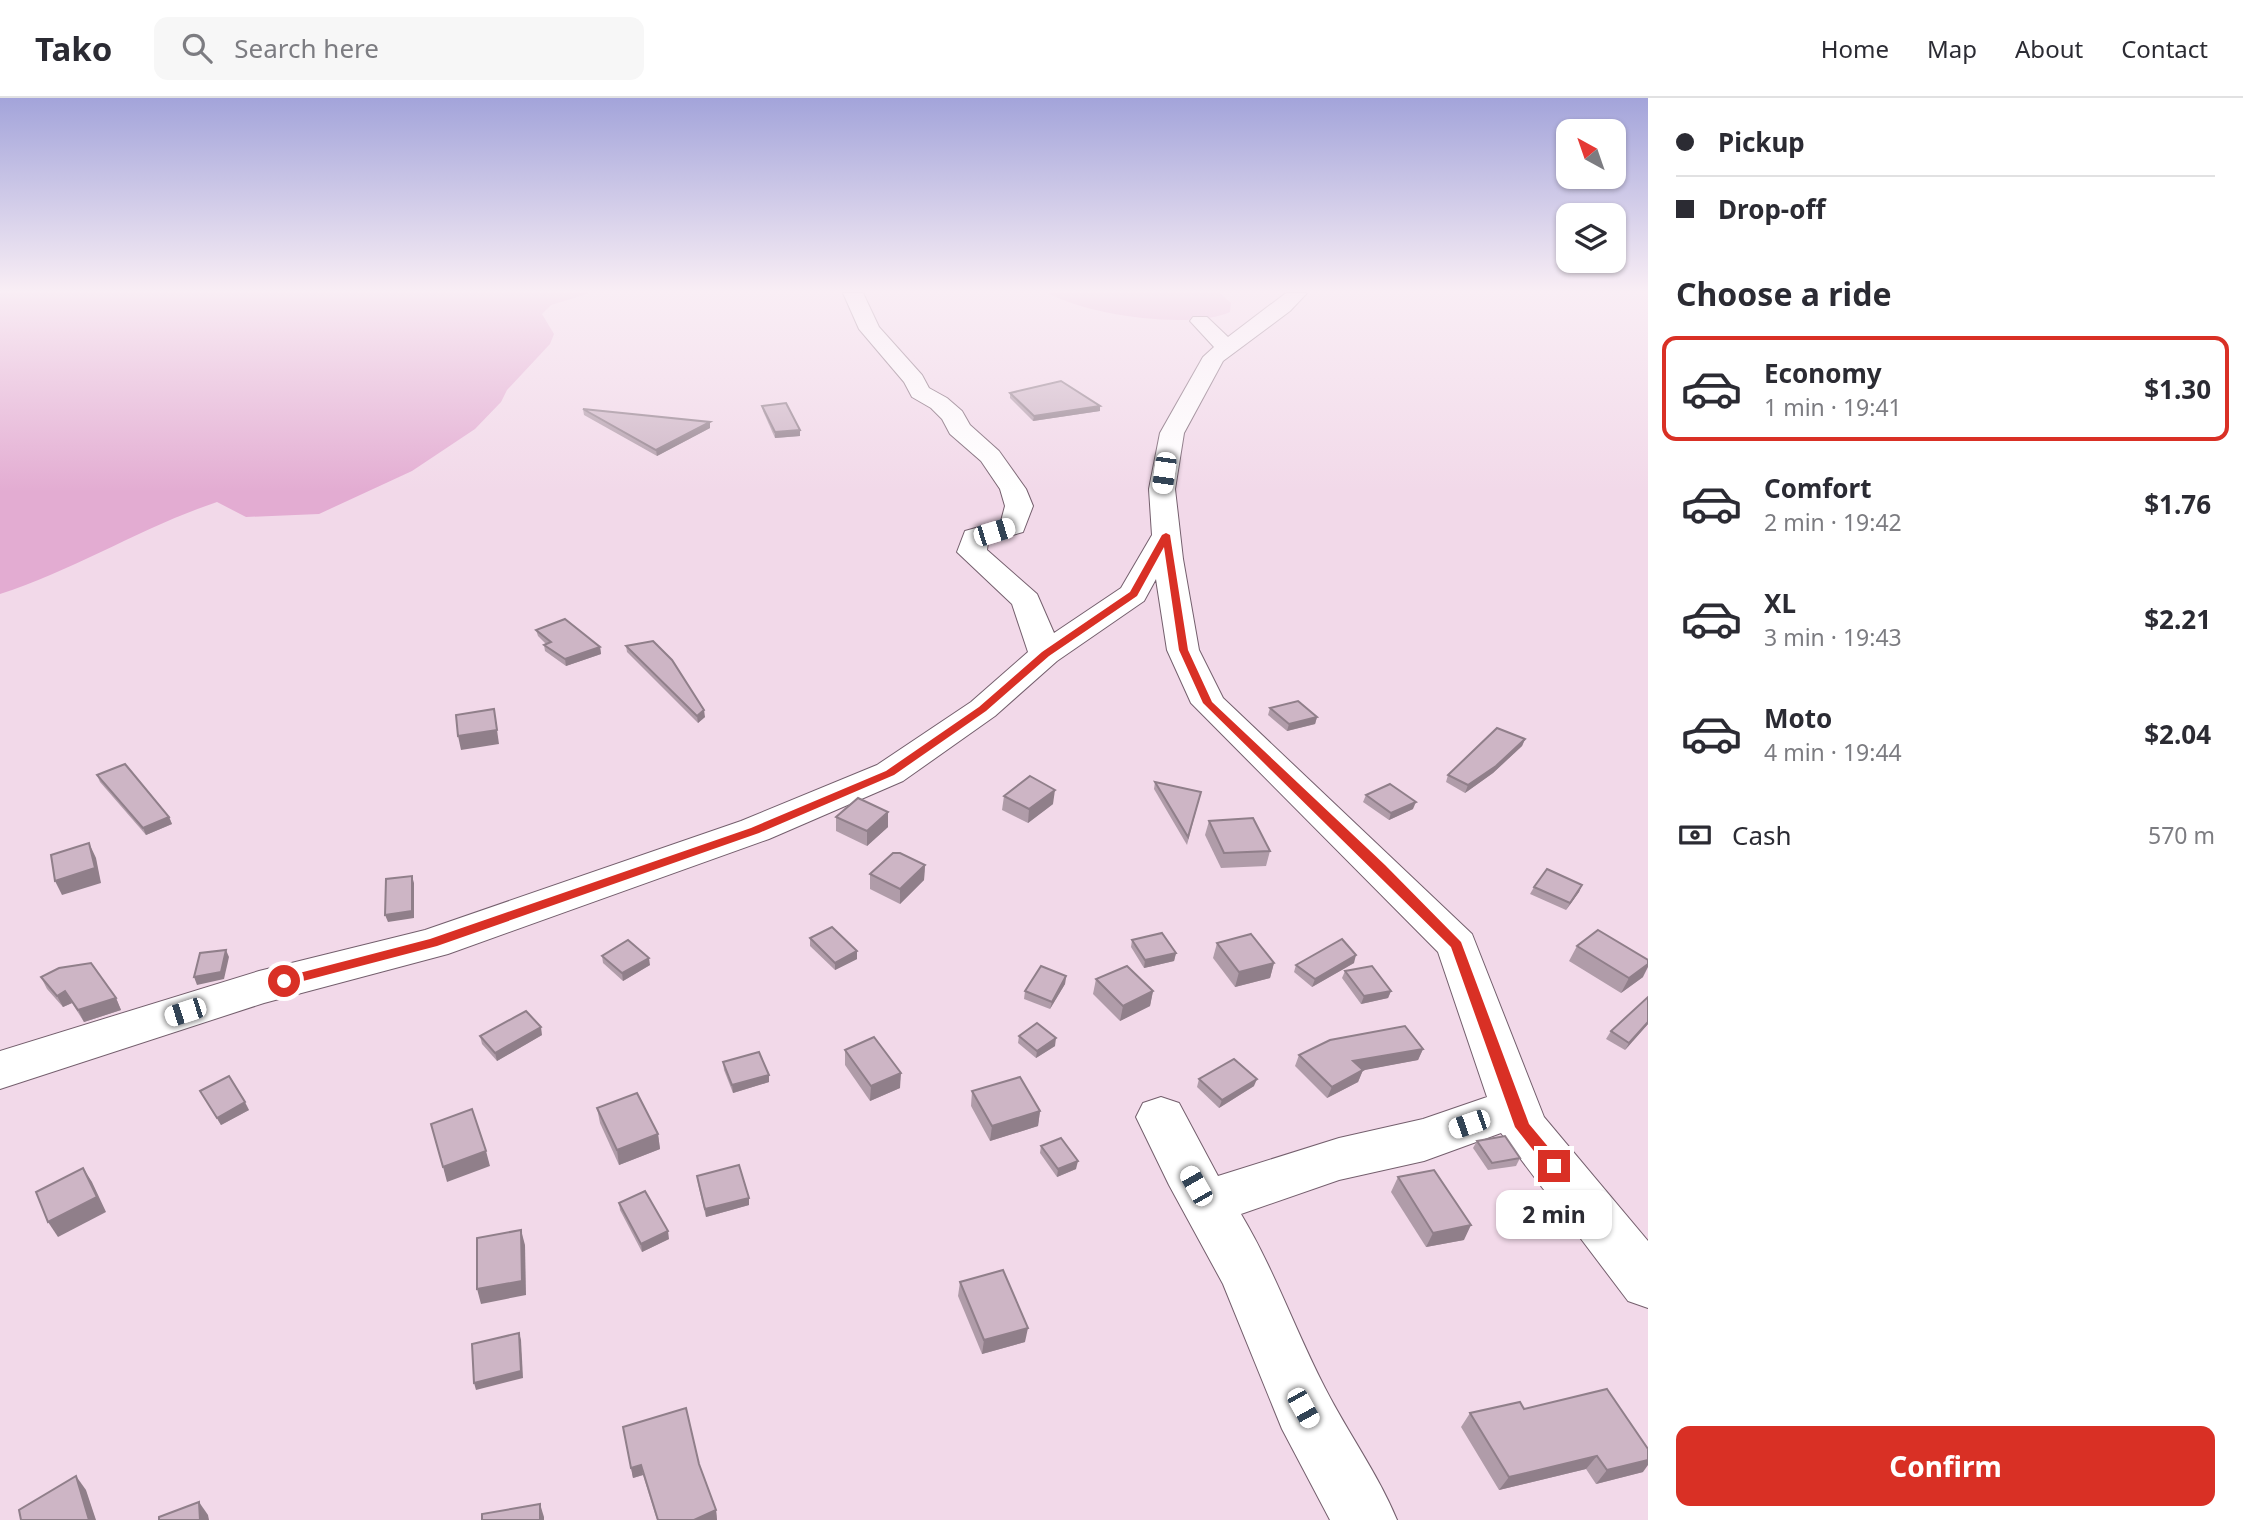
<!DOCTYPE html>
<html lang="en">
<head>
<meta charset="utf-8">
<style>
	:root { --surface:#fff; --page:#f7f7f7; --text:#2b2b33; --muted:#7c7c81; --line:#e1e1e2; --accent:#d93025 }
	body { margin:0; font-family:"Noto Sans",sans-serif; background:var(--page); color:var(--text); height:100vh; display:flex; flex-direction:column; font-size:26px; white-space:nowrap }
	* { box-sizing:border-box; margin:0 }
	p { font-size:23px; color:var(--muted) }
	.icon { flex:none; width:38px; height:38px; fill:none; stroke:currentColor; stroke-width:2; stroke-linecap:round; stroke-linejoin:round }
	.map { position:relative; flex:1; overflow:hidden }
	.sheet { display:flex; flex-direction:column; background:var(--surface); width:595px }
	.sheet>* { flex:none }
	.hud { display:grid; align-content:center; height:154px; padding:0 28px; background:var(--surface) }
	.needle { width:46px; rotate:320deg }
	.tools { position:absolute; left:1556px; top:21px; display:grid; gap:14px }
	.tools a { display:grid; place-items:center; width:70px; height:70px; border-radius:14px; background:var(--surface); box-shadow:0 2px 5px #0004; font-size:35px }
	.end { position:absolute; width:32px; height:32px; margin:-16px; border:9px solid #d93025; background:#fff; box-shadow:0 0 0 4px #fff }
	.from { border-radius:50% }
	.bubble { position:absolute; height:49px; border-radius:14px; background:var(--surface); box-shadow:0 2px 5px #0004; font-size:23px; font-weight:700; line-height:49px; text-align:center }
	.car { position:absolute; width:21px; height:42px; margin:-21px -10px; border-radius:9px; box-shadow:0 0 5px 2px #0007; background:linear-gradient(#fff 24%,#345 0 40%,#fff 0 76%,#345 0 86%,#fff 0) }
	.hud b { display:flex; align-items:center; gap:24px; height:66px; font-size:26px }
	.hud b+b { border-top:2px solid var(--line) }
	.hud i { width:18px; height:18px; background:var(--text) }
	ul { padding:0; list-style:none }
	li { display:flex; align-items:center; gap:21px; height:105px; margin:0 14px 10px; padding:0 14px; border:4px solid transparent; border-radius:14px }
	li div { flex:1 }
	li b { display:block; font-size:26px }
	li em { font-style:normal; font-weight:700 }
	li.selected { border-color:var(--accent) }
	li>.icon { width:63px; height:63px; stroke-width:1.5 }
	h2 { padding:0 28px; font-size:32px; line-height:84px }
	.pay { display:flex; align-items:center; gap:18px; height:77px; padding:0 28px; font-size:26px }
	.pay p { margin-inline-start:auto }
	.cta { display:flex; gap:14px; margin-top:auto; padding:14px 28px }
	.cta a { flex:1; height:80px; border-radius:14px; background:var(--accent); color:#fff; font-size:28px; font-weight:700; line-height:80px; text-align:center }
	header { display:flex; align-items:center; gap:42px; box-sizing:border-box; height:98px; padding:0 35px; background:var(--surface); border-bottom:2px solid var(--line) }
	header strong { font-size:33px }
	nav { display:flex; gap:38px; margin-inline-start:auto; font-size:24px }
	.search { width:490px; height:63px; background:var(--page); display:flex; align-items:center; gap:18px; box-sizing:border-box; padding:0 24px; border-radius:14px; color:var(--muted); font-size:26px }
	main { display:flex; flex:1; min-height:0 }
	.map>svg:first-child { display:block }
</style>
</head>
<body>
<header>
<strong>Tako</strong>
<div class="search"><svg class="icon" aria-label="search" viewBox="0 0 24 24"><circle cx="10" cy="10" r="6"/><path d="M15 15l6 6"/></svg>Search here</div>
<nav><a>Home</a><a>Map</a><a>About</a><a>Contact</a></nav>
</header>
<main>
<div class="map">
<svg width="1648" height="1422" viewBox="0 0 1648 1422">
	<rect width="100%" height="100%" fill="#f2d9e9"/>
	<g fill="#e3acd2">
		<path d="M0 195H590L551 207 542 216 554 236 550 246 507 292 501 304 475 331 412 373 319 416 246 419 217 404C142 429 75 472 0 496Z"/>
		<path d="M1048 195H1220L1231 205 1230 214C1191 232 1086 217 1048 195Z"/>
	</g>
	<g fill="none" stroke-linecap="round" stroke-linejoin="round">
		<defs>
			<path id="minor" d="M843 195H863L879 229 922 277 929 290 947 300 962 313 970 327 999 353 1026 391 1033 408 1023 434 988 444 987 452 1037 496 1054 535 1121 490 1152 437 1149 391 1160 335 1203 259 1214 249 1190 223 1193 219H1207L1228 239 1286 195H1307L1290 213 1223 263 1184 335 1175 391 1183 461 1199 552 1223 600 1472 836 1544 1019 1648 1143V1210L1628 1203 1501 1035 1424 1063 1339 1082 1241 1116C1275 1173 1295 1232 1325 1290 1348 1335 1378 1376 1397 1422H1330L1282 1331 1223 1186 1169 1087 1136 1019 1143 1005 1161 999 1179 1005 1218 1078 1339 1040 1423 1021 1487 999 1438 854 1191 605 1167 552 1156 481 1144 503 1057 563 995 618 903 683 769 741 448 856 264 905 0 991V953L259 873 425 832 741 723 877 667 971 604 1028 554 1012 506 957 454 965 433 1001 423 1005 408 1000 391 981 363 950 336 942 321 931 310 912 299 904 284 859 231Z"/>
		</defs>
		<use href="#minor" stroke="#745f6d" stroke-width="2"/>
		<use href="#minor" fill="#fff" fill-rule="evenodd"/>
	</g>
	<g fill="#b09ca9">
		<path d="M1010 295 1100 313 1033 323 1010 300Z"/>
		<path d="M762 308 800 338 775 340 763 313Z"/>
		<path d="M583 311 710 330 657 358 584 317Z"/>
		<path d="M536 532 600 549 601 556 566 568 545 553 544 547 546 546 538 538Z"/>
		<path d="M626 548 705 619 698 625 627 554Z"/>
		<path d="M1270 610 1317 619 1315 626 1287 633 1268 617Z"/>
		<path d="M1525 641 1522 648 1493 675 1465 695 1446 684 1448 677Z"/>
		<path d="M97 677 169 719 172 726 146 737 100 684Z"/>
		<path d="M1155 684 1201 694 1187 747 1154 691Z"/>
		<path d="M1366 697 1413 711 1389 722 1363 704Z"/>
		<path d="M1004 698 1053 706 1028 725 1002 712Z"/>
		<path d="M836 719 888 729 867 748 836 733Z"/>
		<path d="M1209 723 1270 753 1266 768 1221 770 1205 737Z"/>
		<path d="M925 767 924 782 900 806 870 791V776Z"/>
		<path d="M1582 787 1579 794 1566 812 1530 796 1534 789Z"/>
		<path d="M810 840 857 861 835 872 810 848Z"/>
		<path d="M1132 842 1176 855 1174 863 1144 870 1131 849Z"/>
		<path d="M1217 845 1274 865 1270 880 1235 889 1213 860Z"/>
		<path d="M1577 848 1643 879 1621 895 1569 863Z"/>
		<path d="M602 858 650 867 623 883 603 865Z"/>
		<path d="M1354 865 1312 889 1294 874 1296 867Z"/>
		<path d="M1345 873 1391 893 1388 900 1361 906 1342 880Z"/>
		<path d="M1066 878 1065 886 1050 911 1024 901 1025 893Z"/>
		<path d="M41 879 116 900 121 912 84 924 72 905 63 909 47 891Z"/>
		<path d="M1096 881 1153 893 1150 908 1120 923 1093 896Z"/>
		<path d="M1648 926 1625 952 1606 941 1611 933Z"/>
		<path d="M542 937 497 963 482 946 480 938Z"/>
		<path d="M1019 938 1055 948 1036 960 1018 945Z"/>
		<path d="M1423 951 1418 962 1363 972 1358 984 1327 1000 1295 968 1299 957Z"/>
		<path d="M845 952 900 990 870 1003 845 967Z"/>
		<path d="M723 964 769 977V984L733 995 724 972Z"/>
		<path d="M1199 981 1254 988 1219 1010 1197 989Z"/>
		<path d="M200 993 249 1012 221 1027Z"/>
		<path d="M972 993 1040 1013 1038 1028 990 1043 971 1008Z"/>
		<path d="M597 1010 658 1036 660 1051 619 1067 600 1025Z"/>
		<path d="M1477 1043 1520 1060 1516 1068 1488 1072 1473 1050Z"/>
		<path d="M1041 1048 1076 1071 1057 1079 1040 1055Z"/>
		<path d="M697 1078 749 1100V1107L706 1119 698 1086Z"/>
		<path d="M1398 1079 1464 1142 1426 1149 1391 1094Z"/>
		<path d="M619 1105 669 1141 642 1154 620 1112Z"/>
		<path d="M960 1184 1025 1244 982 1256 958 1198Z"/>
		<path d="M1524 1311 1643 1374 1596 1386 1586 1371 1499 1392 1461 1329 1470 1315Z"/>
		<path d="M623 1329 699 1366 716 1412 717 1422H657L643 1377 633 1380Z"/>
	</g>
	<g fill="#907f8a">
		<path d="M1100 308V313L1033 323 1034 318Z"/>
		<path d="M710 324V330L657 358 656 352Z"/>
		<path d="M800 332V338L775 340V334Z"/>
		<path d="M600 549 601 556 566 568 565 561Z"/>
		<path d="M494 611 499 646 461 652 458 638Z"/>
		<path d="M704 612 705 619 698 625 697 618Z"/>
		<path d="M1317 619 1315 626 1287 633 1289 626Z"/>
		<path d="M1525 641 1522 648 1493 675 1465 695 1468 687Z"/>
		<path d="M1055 692 1053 706 1028 725 1029 711Z"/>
		<path d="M1416 704 1413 711 1389 722 1391 715Z"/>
		<path d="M888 714V729L867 748V733Z"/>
		<path d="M169 719 172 726 146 737 143 730Z"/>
		<path d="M89 745 96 760 101 785 62 797 55 783Z"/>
		<path d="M925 767 924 782 900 806V791Z"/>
		<path d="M412 778 414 785V820L388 824 385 817Z"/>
		<path d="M1582 787 1579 794 1566 812 1570 805Z"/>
		<path d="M226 852 229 859 224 881 197 887 194 879Z"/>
		<path d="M857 853V861L835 872V865Z"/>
		<path d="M1176 855 1174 863 1144 870 1145 862Z"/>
		<path d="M1356 857 1354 865 1312 889 1315 881Z"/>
		<path d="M649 860 650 867 623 883 622 875Z"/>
		<path d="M1274 865 1270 880 1235 889 1239 874Z"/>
		<path d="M1648 866V869L1643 879 1621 895 1629 880Z"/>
		<path d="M1066 878 1065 886 1050 911 1052 904Z"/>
		<path d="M65 893 72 905 63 909 57 898Z"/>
		<path d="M1153 893 1150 908 1120 923 1123 908Z"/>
		<path d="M1391 893 1388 900 1361 906 1364 898Z"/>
		<path d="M116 900 121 912 84 924 78 912Z"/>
		<path d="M1648 924V926L1625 952 1629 945Z"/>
		<path d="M541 929 542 937 497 963 495 955Z"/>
		<path d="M1056 940 1055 948 1036 960 1037 953Z"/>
		<path d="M1423 951 1418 962 1349 975 1353 963Z"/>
		<path d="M1363 972 1358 984 1327 1000 1332 989Z"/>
		<path d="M901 975 900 990 870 1003 871 988Z"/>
		<path d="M769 977V984L733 995 732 987Z"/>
		<path d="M1257 981 1254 988 1219 1010 1222 1002Z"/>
		<path d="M245 1004 249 1012 221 1027 217 1020Z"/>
		<path d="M1040 1013 1038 1028 990 1043 992 1028Z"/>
		<path d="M658 1036 660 1051 619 1067 617 1052Z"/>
		<path d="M486 1053 490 1068 447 1084 443 1069Z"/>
		<path d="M1078 1063 1076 1071 1057 1079 1058 1071Z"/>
		<path d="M83 1070 92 1084 106 1114 58 1139 48 1124Z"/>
		<path d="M749 1100V1107L706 1119 705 1111Z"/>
		<path d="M1471 1127 1464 1142 1426 1149 1433 1135Z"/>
		<path d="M521 1132 525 1147 526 1197 481 1206 477 1191Z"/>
		<path d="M668 1133 669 1141 642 1154 641 1146Z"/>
		<path d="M1028 1230 1025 1244 982 1256 984 1242Z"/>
		<path d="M519 1235 521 1242 523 1280 476 1292 474 1285Z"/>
		<path d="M1597 1358 1586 1371 1499 1392 1509 1379Z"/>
		<path d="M1648 1362V1367L1643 1374 1596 1386 1607 1372Z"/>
		<path d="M641 1367 643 1377 633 1380 631 1370Z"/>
		<path d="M76 1378 86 1392 96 1422H89Z"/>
		<path d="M199 1404 208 1417 209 1422H200Z"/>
		<path d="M540 1406 544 1419V1422H540Z"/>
		<path d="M716 1412 717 1422H694Z"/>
	</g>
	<g fill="#cdb5c5" stroke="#907f8a" stroke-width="2">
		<path d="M1061 283 1100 308 1034 318 1010 295Z"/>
		<path d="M786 305 800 332 775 334 762 308Z"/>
		<path d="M583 311 710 324 656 352Z"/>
		<path d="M565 521 600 549 565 561 544 547 551 544 536 532Z"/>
		<path d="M653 543 672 562 704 612 697 618 626 548Z"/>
		<path d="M1298 603 1317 619 1289 626 1270 610Z"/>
		<path d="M494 611 497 632 458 638 456 617Z"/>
		<path d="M1497 630 1525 641 1496 668 1468 687 1448 677Z"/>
		<path d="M125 666 169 719 143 730 97 677Z"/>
		<path d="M1030 678 1055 692 1029 711 1004 698Z"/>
		<path d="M1155 684 1201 694 1188 739Z"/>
		<path d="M1390 686 1416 704 1391 715 1366 697Z"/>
		<path d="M858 700 888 714 867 733 836 719Z"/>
		<path d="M1253 720 1270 753 1224 755 1209 723Z"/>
		<path d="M89 745 95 770 55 783 51 757Z"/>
		<path d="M893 755H900L925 767 900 791 870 776Z"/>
		<path d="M1547 771 1582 787 1570 805 1534 789Z"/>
		<path d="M412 778V813L385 817 386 781Z"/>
		<path d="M832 829 857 853 835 865 810 840Z"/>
		<path d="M1598 832 1648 862V866L1629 880 1577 848Z"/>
		<path d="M1162 835 1176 855 1145 862 1132 842Z"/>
		<path d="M1251 836 1274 865 1239 874 1217 845Z"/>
		<path d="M1342 841 1356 857 1315 881 1296 867Z"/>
		<path d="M628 842 649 860 622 875 602 858Z"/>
		<path d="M226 852 221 874 194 879 200 855Z"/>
		<path d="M91 865 116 900 78 912 65 893 57 898 41 879 59 870Z"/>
		<path d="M1041 868 1066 878 1052 904 1025 893Z"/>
		<path d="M1127 868 1153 893 1123 908 1096 881Z"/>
		<path d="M1372 868 1391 893 1364 898 1345 873Z"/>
		<path d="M1648 899V924L1629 945 1611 933Z"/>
		<path d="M526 913 541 929 495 955 480 938Z"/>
		<path d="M1037 925 1056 940 1037 953 1019 938Z"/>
		<path d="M1405 928 1423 951 1353 963 1363 972 1332 989 1299 957 1330 942Z"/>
		<path d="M874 939 901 975 871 988 845 952Z"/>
		<path d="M759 954 769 977 732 987 723 964Z"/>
		<path d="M1234 961 1257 981 1222 1002 1199 981Z"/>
		<path d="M229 978 245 1004 217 1020 200 993Z"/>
		<path d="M1020 979 1040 1013 992 1028 972 993Z"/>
		<path d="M637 995 658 1036 617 1052 597 1010Z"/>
		<path d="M472 1011 486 1053 443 1069 431 1026Z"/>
		<path d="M1505 1038 1520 1060 1492 1065 1477 1043Z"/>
		<path d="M1061 1040 1078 1063 1058 1071 1041 1048Z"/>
		<path d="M739 1067 749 1100 705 1111 697 1078Z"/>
		<path d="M83 1070 97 1099 48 1124 36 1094Z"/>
		<path d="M1434 1072 1471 1127 1433 1135 1398 1079Z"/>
		<path d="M645 1093 668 1133 641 1146 619 1105Z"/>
		<path d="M521 1132 522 1183 477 1191V1140Z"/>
		<path d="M1003 1172 1028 1230 984 1242 960 1184Z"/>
		<path d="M519 1235 521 1273 474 1285 472 1246Z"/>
		<path d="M1607 1291 1648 1351V1362L1607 1372 1597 1358 1509 1379 1470 1315 1520 1304 1524 1311Z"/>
		<path d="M686 1310 699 1366 716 1412 694 1422H658L641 1367 631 1370 623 1329Z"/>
		<path d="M76 1378 89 1422H21L19 1412Z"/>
		<path d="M199 1404 200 1422H159V1419Z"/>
		<path d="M540 1406V1422H482V1416Z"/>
	</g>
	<linearGradient id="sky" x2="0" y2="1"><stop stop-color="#a3a4da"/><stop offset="0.49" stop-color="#f9eef5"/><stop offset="1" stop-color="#f9eef5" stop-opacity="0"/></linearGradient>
	<rect width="1648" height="394" fill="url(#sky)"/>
	<path fill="#d93025" d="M1166 435 1170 437 1188 552 1212 604 1385 767 1461 844 1529 1026 1560 1063 1562 1068 1560 1072H1549L1515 1029 1451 849 1203 605 1179 552 1164 449 1137 498 1049 558 986 613 894 677 759 735 437 848 284 888 277 883 284 879 430 841 751 730 886 673 979 609 1042 554 1130 494 1162 437Z"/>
</svg>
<div class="tools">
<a><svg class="needle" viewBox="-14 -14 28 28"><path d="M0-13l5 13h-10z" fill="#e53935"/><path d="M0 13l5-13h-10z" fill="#7c7c81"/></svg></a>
<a><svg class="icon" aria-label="layers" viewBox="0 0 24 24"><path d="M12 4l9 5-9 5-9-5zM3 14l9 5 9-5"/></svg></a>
</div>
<i class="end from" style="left:284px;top:883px"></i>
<i class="end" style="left:1554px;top:1068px"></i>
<div class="bubble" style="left:1496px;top:1092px;width:116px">2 min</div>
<i class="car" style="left:1164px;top:375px;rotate:188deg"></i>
<i class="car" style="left:994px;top:434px;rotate:73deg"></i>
<i class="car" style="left:185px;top:914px;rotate:252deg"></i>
<i class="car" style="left:1469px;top:1026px;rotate:251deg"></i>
<i class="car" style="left:1196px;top:1088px;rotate:330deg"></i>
<i class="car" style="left:1303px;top:1310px;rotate:151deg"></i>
</div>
<section class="sheet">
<div class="hud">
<b><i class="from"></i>Pickup</b>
<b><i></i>Drop-off</b>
</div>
<h2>Choose a ride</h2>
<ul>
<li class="selected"><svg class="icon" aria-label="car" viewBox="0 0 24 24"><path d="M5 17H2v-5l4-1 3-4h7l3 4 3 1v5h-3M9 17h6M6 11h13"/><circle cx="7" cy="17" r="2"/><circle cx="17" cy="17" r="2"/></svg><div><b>Economy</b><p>1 min · 19:41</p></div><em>$1.30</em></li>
<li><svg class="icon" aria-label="car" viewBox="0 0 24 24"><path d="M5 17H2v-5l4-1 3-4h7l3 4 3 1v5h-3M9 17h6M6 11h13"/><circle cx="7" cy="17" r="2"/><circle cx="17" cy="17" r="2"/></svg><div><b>Comfort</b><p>2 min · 19:42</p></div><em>$1.76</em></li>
<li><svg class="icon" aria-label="car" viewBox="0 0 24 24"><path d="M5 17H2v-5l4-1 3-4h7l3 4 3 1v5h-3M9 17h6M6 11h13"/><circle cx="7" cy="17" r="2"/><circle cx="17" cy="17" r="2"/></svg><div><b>XL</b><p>3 min · 19:43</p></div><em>$2.21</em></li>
<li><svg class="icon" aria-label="car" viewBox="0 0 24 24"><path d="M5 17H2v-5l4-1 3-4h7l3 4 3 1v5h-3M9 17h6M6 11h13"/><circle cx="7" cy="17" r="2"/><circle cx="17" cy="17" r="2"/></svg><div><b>Moto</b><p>4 min · 19:44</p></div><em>$2.04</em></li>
</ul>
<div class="pay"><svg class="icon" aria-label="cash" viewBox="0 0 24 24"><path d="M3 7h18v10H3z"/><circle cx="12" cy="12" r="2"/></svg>Cash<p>570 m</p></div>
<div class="cta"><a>Confirm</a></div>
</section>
</main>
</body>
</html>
